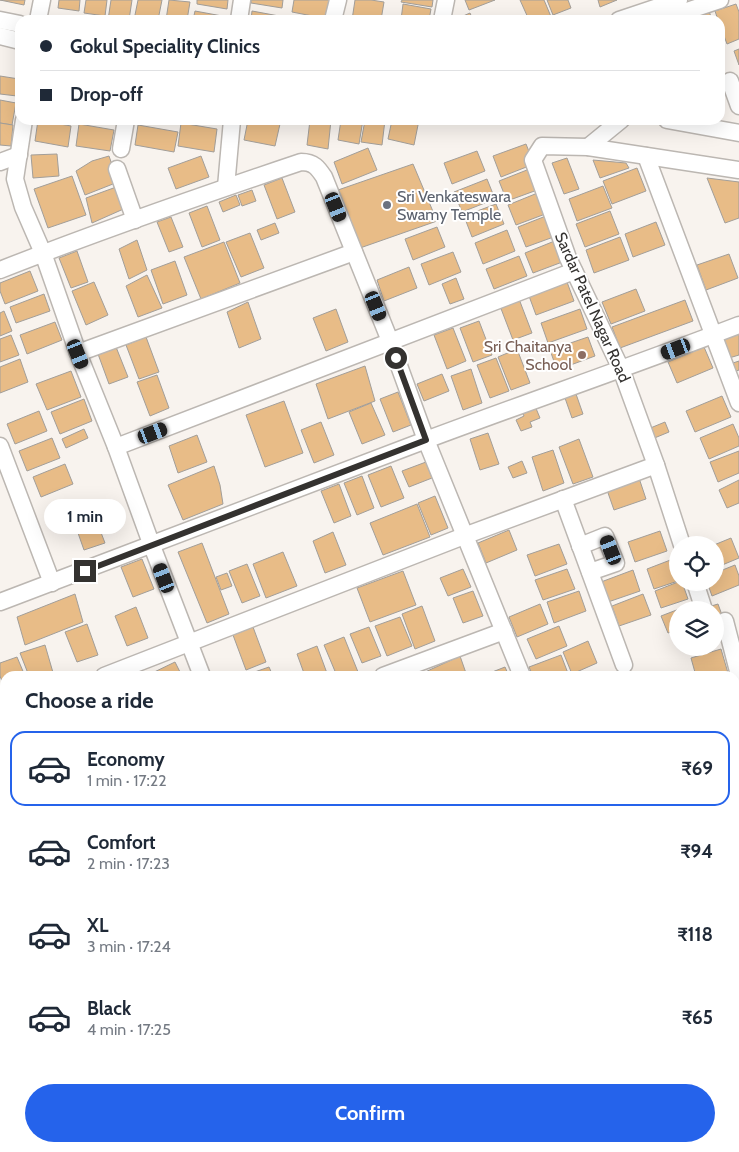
<!DOCTYPE html>
<html lang="en">
<head>
<meta charset="utf-8">
<style>
	:root { --surface:#fff; --page:#f2f2f3; --text:#1f2937; --muted:#747a83; --line:#e0e1e3; --accent:#2563eb }
	body { margin:0; font-family:Cabin,sans-serif; background:var(--page); color:var(--text); height:100vh; display:flex; flex-direction:column; font-size:19px; white-space:nowrap }
	* { box-sizing:border-box; margin:0 }
	p { font-size:16px; color:var(--muted) }
	.icon { flex:none; width:28px; height:28px; fill:none; stroke:currentColor; stroke-width:2; stroke-linecap:round; stroke-linejoin:round }
	.map { position:relative; flex:1; overflow:hidden }
	.side { position:absolute; left:0px; top:671px; width:740px; height:481px; display:flex; flex-direction:column; background:var(--surface); border-radius:15px 15px 0 0; box-shadow:0 5px 20px #0002 }
	.side>* { flex:none }
	.top-card { position:absolute; left:15px; top:15px; width:710px; height:110px; border-radius:15px; box-shadow:0 5px 20px #0002; display:grid; align-content:center; height:110px; padding:0 25px; background:var(--surface) }
	.buttons { position:absolute; left:669px; top:536px; display:grid; gap:10px }
	.buttons a { display:grid; place-items:center; width:55px; height:55px; border-radius:50%; background:var(--surface); box-shadow:0 5px 20px #0002; font-size:25px }
	.end { position:absolute; width:22px; height:22px; margin:-11px; border:6px solid #343230; background:#fff; box-shadow:0 0 0 2px #fff }
	.from { border-radius:50% }
	.bubble { position:absolute; height:35px; border-radius:18px; background:var(--surface); box-shadow:0 5px 20px #0002; font-size:16px; font-weight:700; line-height:35px; text-align:center }
	.car { position:absolute; width:15px; height:30px; margin:-15px -8px; border-radius:6px; box-shadow:0 0 4px 1px #0007; background:linear-gradient(#222 24%,#8ab4d8 0 40%,#222 0 76%,#8ab4d8 0 86%,#222 0) }
	.top-card b { display:flex; align-items:center; gap:18px; height:48px; font-size:19px }
	.top-card b+b { border-top:1px solid var(--line) }
	.top-card i { width:12px; height:12px; background:var(--text) }
	ul { padding:0; list-style:none }
	li { display:flex; align-items:center; gap:15px; height:75px; margin:0 10px 8px; padding:0 15px; border:2px solid transparent; border-radius:15px }
	li div { flex:1 }
	li b { display:block; font-size:19px }
	li em { font-style:normal; font-weight:700 }
	li.on { border-color:var(--accent) }
	li>.icon { width:45px; height:45px; stroke-width:1.5 }
	h2 { padding:0 25px; font-size:22px; line-height:60px }
	.action { display:flex; gap:10px; margin-top:auto; padding:10px 25px }
	.action a { flex:1; height:58px; border-radius:30px; background:var(--accent); color:#fff; font-size:20px; font-weight:700; line-height:58px; text-align:center }
	.map>svg:first-child { display:block }
</style>
</head>
<body>
<div class="map">
<svg width="739" height="1152" viewBox="0 0 739 1152">
	<rect width="100%" height="100%" fill="#f8f3ee"/>
	<path fill="#f2e8dc" d="M739 700V1152H0V761L5 762V1148H735V701Z"/>
	<g fill="#c7d098">
		<path d="M0 761 5 762V964H0Z"/>
		<path d="M5 1004V1148H21L22 1152H0V1006Z"/>
		<path d="M735 1098H739V1152H555L552 1148H735Z"/>
		<path d="M45 1148H356L350 1152H48Z"/>
	</g>
	<g fill="#e8bc87" stroke="#a29e99">
		<path d="M0 0H25L24 5Z"/>
		<path d="M59 0H80L79 11 58 8Z"/>
		<path d="M86 0H107L105 16 84 13Z"/>
		<path d="M111 0H132L129 20H108Z"/>
		<path d="M138 0H162L158 20H134Z"/>
		<path d="M169 0 190 2 187 20H166Z"/>
		<path d="M197 0H228L227 9 197 4Z"/>
		<path d="M251 0H283L282 8 251 3Z"/>
		<path d="M294 0H332L328 19 292 12Z"/>
		<path d="M355 0H371L384 2 381 20H352Z"/>
		<path d="M402 0H433L432 7 401 2Z"/>
		<path d="M465 0H495L469 10Z"/>
		<path d="M520 0H544L552 19 529 20Z"/>
		<path d="M547 0H568L571 8 553 15Z"/>
		<path d="M598 0H617L600 7Z"/>
		<path d="M403 4 431 9 429 20H401Z"/>
		<path d="M736 4 739 12V39L727 44 720 25V20H718L715 11Z"/>
		<path d="M195 11 222 16 221 20H193Z"/>
		<path d="M252 11 279 16 278 20H251Z"/>
		<path d="M709 11 712 20H689L688 18Z"/>
		<path d="M470 13 473 20H454Z"/>
		<path d="M306 16 326 20H305Z"/>
		<path d="M739 49V65L734 51Z"/>
		<path d="M0 76 19 79 17 96 0 94Z"/>
		<path d="M0 100 16 103 12 125 0 123Z"/>
		<path d="M38 120 71 126 68 147 35 141Z"/>
		<path d="M248 120H260L280 124 275 146 244 140Z"/>
		<path d="M310 120H331L328 149 307 145Z"/>
		<path d="M341 120H363L359 144 338 140Z"/>
		<path d="M365 120H385L382 145 361 142Z"/>
		<path d="M392 120H419L414 145 388 139Z"/>
		<path d="M0 123 13 125 11 146 0 145Z"/>
		<path d="M181 123 217 129 214 152 178 146Z"/>
		<path d="M79 124 114 130 110 151 76 146Z"/>
		<path d="M138 125 178 132 174 152 135 145Z"/>
		<path d="M526 144 534 164 501 177 493 156Z"/>
		<path d="M368 148 377 170 342 184 334 162Z"/>
		<path d="M477 151 485 171 452 184 444 163Z"/>
		<path d="M57 154 59 176 33 178 31 155Z"/>
		<path d="M109 156 118 182 85 195 76 171 92 161Z"/>
		<path d="M201 156 209 177 176 189 168 168Z"/>
		<path d="M567 158 579 189 564 194 552 163Z"/>
		<path d="M593 160 626 163 629 168 600 178Z"/>
		<path d="M413 164 437 221 360 248 338 190Z"/>
		<path d="M532 168 540 189 507 201 499 181Z"/>
		<path d="M637 168 646 191 612 204 603 181Z"/>
		<path d="M72 176 86 215 48 228 34 189Z"/>
		<path d="M282 178 295 212 277 219 264 185Z"/>
		<path d="M707 178 739 182V218L725 223Z"/>
		<path d="M487 179 495 199 462 212 454 192Z"/>
		<path d="M119 186 128 207 92 223 86 198Z"/>
		<path d="M603 186 612 208 577 221 569 199Z"/>
		<path d="M252 190 256 201 242 206 238 195Z"/>
		<path d="M540 192 548 213 516 225 508 205Z"/>
		<path d="M236 195 240 205 223 212 219 202Z"/>
		<path d="M496 204 504 224 472 237 464 216Z"/>
		<path d="M207 206 220 240 202 247 189 213Z"/>
		<path d="M610 211 619 234 585 247 576 224Z"/>
		<path d="M551 214 559 235 526 247 518 227Z"/>
		<path d="M171 217 183 247 169 252 157 222Z"/>
		<path d="M656 222 665 245 633 257 625 234Z"/>
		<path d="M275 223 279 233 261 240 257 230Z"/>
		<path d="M437 227 445 247 413 260 405 239Z"/>
		<path d="M507 230 515 251 483 264 475 243Z"/>
		<path d="M250 233 264 268 241 277 226 242Z"/>
		<path d="M620 237 629 260 594 273 586 250Z"/>
		<path d="M137 240 147 270 129 279 119 249Z"/>
		<path d="M557 240 565 261 533 273 525 253Z"/>
		<path d="M224 242 240 283 201 299 184 257Z"/>
		<path d="M77 251 88 282 71 288 59 258Z"/>
		<path d="M453 252 461 272 429 285 421 264Z"/>
		<path d="M729 254 738 278 706 290 697 265Z"/>
		<path d="M519 256 527 276 494 289 486 269Z"/>
		<path d="M175 261 187 295 163 304 151 270Z"/>
		<path d="M409 267 417 288 384 301 377 280Z"/>
		<path d="M30 271 38 291 5 304 0 291V283Z"/>
		<path d="M147 275 162 308 138 317 126 286Z"/>
		<path d="M456 278 464 299 450 304 442 284Z"/>
		<path d="M94 282 108 315 86 325 72 291Z"/>
		<path d="M567 282 574 301 536 315 529 296Z"/>
		<path d="M636 289 645 311 611 324 602 302Z"/>
		<path d="M44 294 50 311 16 323 10 307Z"/>
		<path d="M519 299 532 333 513 340 500 306Z"/>
		<path d="M685 300 693 321 620 348 612 327Z"/>
		<path d="M248 302 261 339 239 348 227 312Z"/>
		<path d="M336 309 348 342 326 351 313 318Z"/>
		<path d="M580 309 587 329 548 343 541 323Z"/>
		<path d="M4 311 12 331 0 336V313Z"/>
		<path d="M479 321 492 355 473 362 460 328Z"/>
		<path d="M55 322 62 340 27 354 20 335Z"/>
		<path d="M453 328 466 361 447 369 434 335Z"/>
		<path d="M739 332V355L729 358 722 338Z"/>
		<path d="M11 335 19 355 0 362V339Z"/>
		<path d="M146 337 159 372 139 379 126 345Z"/>
		<path d="M588 337 595 356 557 370 550 350Z"/>
		<path d="M116 347 128 377 109 384 98 354Z"/>
		<path d="M704 347 713 368 677 383 668 362Z"/>
		<path d="M517 349 530 383 511 390 498 357Z"/>
		<path d="M496 358 509 391 490 398 477 365Z"/>
		<path d="M20 359 28 382 0 393V367Z"/>
		<path d="M739 361V370L734 372 730 364Z"/>
		<path d="M365 366 375 401 328 419 316 384Z"/>
		<path d="M471 369 482 403 463 410 451 376Z"/>
		<path d="M71 371 81 397 47 410 36 384Z"/>
		<path d="M442 374 449 391 424 401 417 384Z"/>
		<path d="M157 375 169 408 150 416 137 382Z"/>
		<path d="M398 392 411 425 393 432 380 399Z"/>
		<path d="M576 394 583 414 572 418 565 398Z"/>
		<path d="M722 396 731 417 695 432 686 411Z"/>
		<path d="M84 399 92 421 60 434 51 412Z"/>
		<path d="M284 401 303 453 265 467 246 415Z"/>
		<path d="M371 403 385 435 362 444 349 412Z"/>
		<path d="M535 406 540 418 530 422 532 427 521 431 516 420 524 416 522 411Z"/>
		<path d="M39 411 47 431 15 444 7 424Z"/>
		<path d="M321 422 334 455 314 463 301 430Z"/>
		<path d="M665 422 669 432 652 439 648 429Z"/>
		<path d="M733 424 739 438V446L709 459 700 438Z"/>
		<path d="M84 429 88 438 66 448 62 439Z"/>
		<path d="M488 433 499 464 480 470 470 439Z"/>
		<path d="M197 435 207 462 178 473 169 446Z"/>
		<path d="M52 438 60 458 27 471 19 451Z"/>
		<path d="M579 439 593 477 573 484 559 447Z"/>
		<path d="M553 450 564 483 543 491 532 457Z"/>
		<path d="M739 451V473L718 482 710 462Z"/>
		<path d="M522 461 527 473 513 478 508 467Z"/>
		<path d="M426 462 432 478 409 487 402 471Z"/>
		<path d="M65 464 73 484 41 497 33 477Z"/>
		<path d="M214 466 220 485 223 504 183 520 168 485Z"/>
		<path d="M391 466 404 498 381 507 368 475Z"/>
		<path d="M362 476 374 508 357 515 344 483Z"/>
		<path d="M639 478 646 499 614 510 607 490Z"/>
		<path d="M739 480V503L727 508 719 490Z"/>
		<path d="M339 484 351 516 334 523 321 491Z"/>
		<path d="M435 496 448 528 431 535 418 503Z"/>
		<path d="M417 504 430 537 383 555 370 523Z"/>
		<path d="M92 509 105 543 84 550 72 516Z"/>
		<path d="M509 530 517 550 486 563 478 543Z"/>
		<path d="M660 531 667 551 635 562 628 542Z"/>
		<path d="M333 532 346 565 325 573 313 541Z"/>
		<path d="M731 538 739 558 715 568V545H714Z"/>
		<path d="M202 543 229 614 207 623 178 552Z"/>
		<path d="M559 544 567 564 535 576 527 555Z"/>
		<path d="M283 552 297 586 266 598 253 564Z"/>
		<path d="M142 559 154 589 133 597 121 567Z"/>
		<path d="M673 559 678 571V581L654 589 647 569Z"/>
		<path d="M247 564 260 596 242 603 229 571Z"/>
		<path d="M735 565 739 576V585L712 596 707 582H715V573Z"/>
		<path d="M463 569 471 587 448 596 440 578Z"/>
		<path d="M567 569 575 589 543 600 535 580Z"/>
		<path d="M633 570 640 591 608 602 601 582Z"/>
		<path d="M403 571 416 605 370 622 357 588Z"/>
		<path d="M227 573 232 586 221 590 216 577Z"/>
		<path d="M678 582H682L688 599 661 608 655 591Z"/>
		<path d="M473 591 483 616 463 623 453 598Z"/>
		<path d="M579 591 586 611 554 623 547 602Z"/>
		<path d="M75 594 83 622 25 645 17 617Z"/>
		<path d="M643 594 651 615 619 626 612 606Z"/>
		<path d="M540 604 548 624 517 637 509 617Z"/>
		<path d="M718 604 722 615 715 618V610H709L708 607Z"/>
		<path d="M422 606 435 641 415 649 402 614Z"/>
		<path d="M687 606 689 610H678V630L668 633 661 616Z"/>
		<path d="M136 607 148 638 127 646 115 616Z"/>
		<path d="M400 617 412 646 387 656 375 626Z"/>
		<path d="M87 624 98 655 77 662 65 632Z"/>
		<path d="M559 626 567 646 536 659 527 639Z"/>
		<path d="M253 627 266 662 246 670 233 635Z"/>
		<path d="M369 627 381 656 362 663 350 634Z"/>
		<path d="M344 637 358 672 346 676H337L324 645Z"/>
		<path d="M588 641 597 663 572 674 563 652Z"/>
		<path d="M45 645 54 676H29L20 653Z"/>
		<path d="M317 646 328 676H305L297 654Z"/>
		<path d="M721 649 728 673 717 676H696L691 658Z"/>
		<path d="M561 655 569 676H533L529 667Z"/>
		<path d="M460 656 467 676H424L423 673Z"/>
		<path d="M17 657 25 676H5V689L0 676V663Z"/>
		<path d="M175 662 182 676H146Z"/>
		<path d="M269 667 273 676H250L249 674Z"/>
		<path d="M505 667 509 676H482Z"/>
		<path d="M735 733 739 734V764L735 763Z"/>
		<path d="M386 1148H500L503 1152H380Z"/>
	</g>
	<g fill="none" stroke-linecap="round" stroke-linejoin="round">
		<defs>
			<g id="minor">
				<path d="M0 20 20 24"/>
				<path d="M38 20 42 0"/>
				<path d="M239 20 242 0"/>
				<path d="M333 20 338 0"/>
				<path d="M442 20 446 0"/>
				<path d="M619 20 679 0"/>
				<path d="M660 20 720 0"/>
				<path d="M0 36 20 41"/>
				<path d="M730 81 739 106"/>
				<path d="M24 120 15 179 23 207 43 253 78 353 116 447 152 546 202 676"/>
				<path d="M667 120 739 133"/>
				<path d="M588 147 621 120"/>
				<path d="M121 149 126 120"/>
				<path d="M646 156 739 403"/>
				<path d="M0 162 19 155"/>
				<path d="M117 169 135 220"/>
				<path d="M226 187 232 120"/>
				<path d="M0 270C99 231 200 196 301 162 314 162 318 168 324 177L390 341 426 440 522 676"/>
				<path d="M78 353 354 252"/>
				<path d="M0 446 52 583"/>
				<path d="M116 447 574 271"/>
				<path d="M563 499 624 665"/>
				<path d="M682 545 656 465 621 369 568 258 533 160 542 146 588 147 739 170"/>
				<path d="M580 546 605 536 616 563 590 572"/>
				<path d="M695 582 704 610"/>
				<path d="M0 602C143 549 284 493 426 440 530 401 635 365 739 325"/>
				<path d="M725 621 739 675"/>
				<path d="M104 676 464 536 656 465"/>
				<path d="M383 676 504 631"/>
				<path d="M735 691 739 690"/>
				<path d="M0 714 2 715 5 714"/>
			</g>
		</defs>
		<use href="#minor" stroke="#bcb7b2" stroke-width="19"/>
		<use href="#minor" stroke="#fff" stroke-width="16"/>
	</g>
	<g fill="none" stroke-linecap="round" stroke-linejoin="round">
		<path stroke="#343230" stroke-width="6" d="M85 571 426 440 396 358"/>
	</g>
	<circle fill="#6b7280" stroke="#fff" stroke-width="2" cx="387" cy="205" r="5"/>
	<circle fill="#8d6e63" stroke="#fff" stroke-width="2" cx="582" cy="355" r="5"/>
	<g text-anchor="middle" stroke-width="4" stroke-linejoin="round" paint-order="stroke">
		<g font-size="16" fill="#5b616d" stroke="#fff" text-anchor="start">
			<text x="397" y="202">Sri Venkateswara<tspan x="397" dy="18">Swamy Temple</tspan></text>
		</g>
		<g font-size="16" fill="#343230" stroke="#fff">
			<text transform="translate(593 307) rotate(66)" y="6">Sardar Patel Nagar Road</text>
		</g>
		<g font-size="16" fill="#785e54" stroke="#fff" text-anchor="end">
			<text x="572" y="352">Sri Chaitanya<tspan x="572" dy="18">School</tspan></text>
		</g>
	</g>
</svg>
<div class="buttons">
<a><svg class="icon" aria-label="locate" viewBox="0 0 24 24"><circle cx="12" cy="12" r="6"/><path d="M12 2v4M12 18v4M2 12h4M18 12h4"/></svg></a>
<a><svg class="icon" aria-label="layers" viewBox="0 0 24 24"><path d="M12 4l9 5-9 5-9-5zM3 14l9 5 9-5"/></svg></a>
</div>
<i class="end from" style="left:396px;top:358px"></i>
<i class="end" style="left:85px;top:571px"></i>
<div class="bubble" style="left:44px;top:499px;width:82px">1 min</div>
<i class="car" style="left:336px;top:207px;rotate:158deg"></i>
<i class="car" style="left:376px;top:306px;rotate:158deg"></i>
<i class="car" style="left:676px;top:349px;rotate:249deg"></i>
<i class="car" style="left:78px;top:354px;rotate:158deg"></i>
<i class="car" style="left:153px;top:433px;rotate:69deg"></i>
<i class="car" style="left:611px;top:550px;rotate:339deg"></i>
<i class="car" style="left:164px;top:578px;rotate:339deg"></i>
<div class="top-card">
<b><i class="from"></i>Gokul Speciality Clinics</b>
<b><i></i>Drop-off</b>
</div>
<section class="side">
<h2>Choose a ride</h2>
<ul>
<li class="on"><svg class="icon" aria-label="car" viewBox="0 0 24 24"><path d="M5 17H2v-5l4-1 3-4h7l3 4 3 1v5h-3M9 17h6M6 11h13"/><circle cx="7" cy="17" r="2"/><circle cx="17" cy="17" r="2"/></svg><div><b>Economy</b><p>1 min · 17:22</p></div><em>₹69</em></li>
<li><svg class="icon" aria-label="car" viewBox="0 0 24 24"><path d="M5 17H2v-5l4-1 3-4h7l3 4 3 1v5h-3M9 17h6M6 11h13"/><circle cx="7" cy="17" r="2"/><circle cx="17" cy="17" r="2"/></svg><div><b>Comfort</b><p>2 min · 17:23</p></div><em>₹94</em></li>
<li><svg class="icon" aria-label="car" viewBox="0 0 24 24"><path d="M5 17H2v-5l4-1 3-4h7l3 4 3 1v5h-3M9 17h6M6 11h13"/><circle cx="7" cy="17" r="2"/><circle cx="17" cy="17" r="2"/></svg><div><b>XL</b><p>3 min · 17:24</p></div><em>₹118</em></li>
<li><svg class="icon" aria-label="car" viewBox="0 0 24 24"><path d="M5 17H2v-5l4-1 3-4h7l3 4 3 1v5h-3M9 17h6M6 11h13"/><circle cx="7" cy="17" r="2"/><circle cx="17" cy="17" r="2"/></svg><div><b>Black</b><p>4 min · 17:25</p></div><em>₹65</em></li>
</ul>
<div class="action"><a>Confirm</a></div>
</section>
</div>
</body>
</html>
